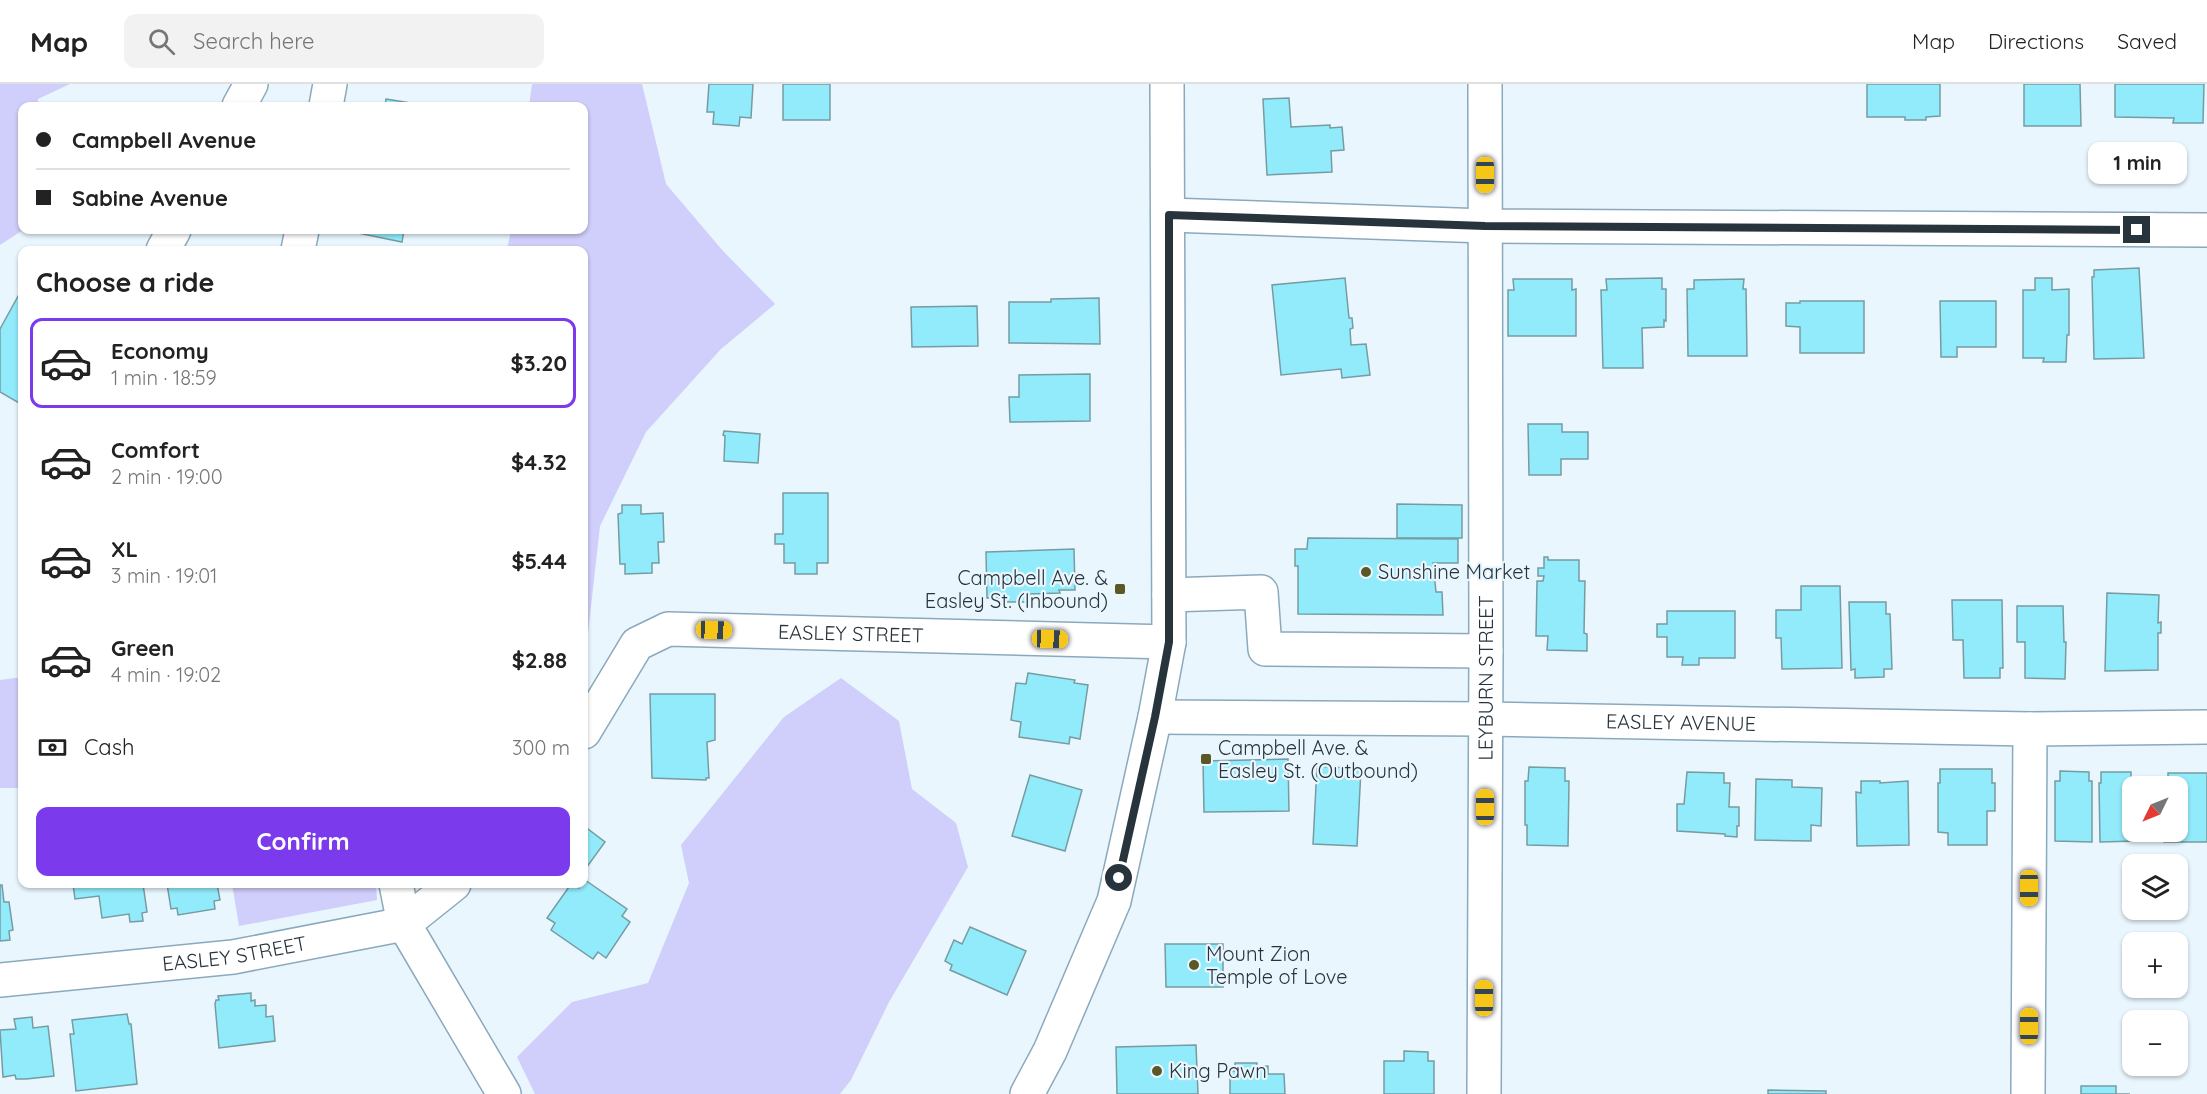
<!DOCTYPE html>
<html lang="en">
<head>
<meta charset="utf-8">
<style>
	:root { --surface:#fff; --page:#f2f2f2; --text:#222; --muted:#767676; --line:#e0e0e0; --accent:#7c3aed }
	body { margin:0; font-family:Quicksand,sans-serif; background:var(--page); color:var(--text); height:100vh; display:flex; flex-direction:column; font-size:22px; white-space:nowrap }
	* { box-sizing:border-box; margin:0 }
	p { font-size:20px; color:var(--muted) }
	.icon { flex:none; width:33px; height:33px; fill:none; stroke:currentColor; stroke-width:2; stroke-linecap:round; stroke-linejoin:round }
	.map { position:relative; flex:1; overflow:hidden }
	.side { position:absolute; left:18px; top:162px; width:570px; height:642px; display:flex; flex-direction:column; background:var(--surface); border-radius:12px; box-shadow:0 2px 4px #0004 }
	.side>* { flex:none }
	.hud { position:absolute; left:18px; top:18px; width:570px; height:132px; border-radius:12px; box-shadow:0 2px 4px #0004; display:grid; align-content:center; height:132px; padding:0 18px; background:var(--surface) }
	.needle { width:39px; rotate:227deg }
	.controls { position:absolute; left:2122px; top:692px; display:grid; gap:12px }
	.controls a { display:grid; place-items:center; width:66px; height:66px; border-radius:12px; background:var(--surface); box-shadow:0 2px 4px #0004; font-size:30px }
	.end { position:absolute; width:27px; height:27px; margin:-14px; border:8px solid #28343c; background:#fff; box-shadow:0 0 0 3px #fff }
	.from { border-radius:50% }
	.bubble { position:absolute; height:42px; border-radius:12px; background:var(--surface); box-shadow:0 2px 4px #0004; font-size:20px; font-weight:700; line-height:42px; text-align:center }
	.car { position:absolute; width:18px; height:36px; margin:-18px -9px; border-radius:8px; box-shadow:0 0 4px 2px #0007; background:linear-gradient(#f5c518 24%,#345 0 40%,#f5c518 0 76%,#345 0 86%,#f5c518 0) }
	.hud b { display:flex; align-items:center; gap:21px; height:57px; font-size:22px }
	.hud b+b { border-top:2px solid var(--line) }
	.hud i { width:15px; height:15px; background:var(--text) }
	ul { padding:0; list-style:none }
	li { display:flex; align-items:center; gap:18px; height:90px; margin:0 12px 9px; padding:0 6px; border:3px solid transparent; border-radius:12px }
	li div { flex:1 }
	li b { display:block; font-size:22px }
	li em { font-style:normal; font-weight:700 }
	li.selected { border-color:var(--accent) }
	li>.icon { width:54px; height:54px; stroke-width:1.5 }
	h2 { padding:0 18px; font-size:27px; line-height:72px }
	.pay { display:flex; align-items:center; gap:15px; height:66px; padding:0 18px; font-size:22px }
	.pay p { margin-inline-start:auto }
	.cta { display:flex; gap:12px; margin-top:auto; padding:12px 18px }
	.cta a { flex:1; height:69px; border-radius:12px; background:var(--accent); color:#fff; font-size:24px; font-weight:700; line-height:69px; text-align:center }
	header { display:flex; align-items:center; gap:36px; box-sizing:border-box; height:84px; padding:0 30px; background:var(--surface); border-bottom:2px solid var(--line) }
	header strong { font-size:28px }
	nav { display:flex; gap:33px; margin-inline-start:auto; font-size:21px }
	.search { width:420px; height:54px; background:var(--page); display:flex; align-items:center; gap:15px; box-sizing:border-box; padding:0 21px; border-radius:12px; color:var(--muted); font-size:22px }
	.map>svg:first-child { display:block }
</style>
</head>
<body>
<header>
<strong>Map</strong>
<div class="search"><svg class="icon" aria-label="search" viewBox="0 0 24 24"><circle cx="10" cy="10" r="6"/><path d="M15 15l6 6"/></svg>Search here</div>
<nav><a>Map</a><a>Directions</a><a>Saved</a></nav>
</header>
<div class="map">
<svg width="2207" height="1010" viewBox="0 0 2207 1010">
	<rect width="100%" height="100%" fill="#e9f6fe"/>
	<g fill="#d0cefa">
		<path d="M0 0H70L38 15V22H22L23 146 0 161Z"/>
		<path d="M532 0H642L666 100 723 167 775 220 721 265 646 348 600 442 584 585V166H507L511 146H584V22H529Z"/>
		<path d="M22 593V704H0V596Z"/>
		<path d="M841 594 899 637 912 705 956 739 968 783 889 918 851 996 840 1010H535L517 973 572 918 648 899 689 799 681 761 784 633Z"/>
		<path d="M232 800H376L377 816 239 842Z"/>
	</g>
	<g fill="#92ebfb" stroke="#759ca3" stroke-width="1.5">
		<path d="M709 0H753L751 34 740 33 739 42 713 40 714 28H707Z"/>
		<rect x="783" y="0" width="47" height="36"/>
		<path d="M1867 0H1940V32L1926 33V36H1905V33H1867Z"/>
		<path d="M2024 0H2080L2081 42H2024Z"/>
		<path d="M2115 0H2204L2203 39H2173L2174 34 2115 33Z"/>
		<path d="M1289 14 1291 43 1330 41V44L1342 43 1344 66 1331 67 1332 88 1267 91 1263 15Z"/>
		<path d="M386 15 429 22H385Z"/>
		<path d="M359 146H404L402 158 358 149Z"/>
		<path d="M2139 184 2144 274 2094 275 2092 193H2094V186Z"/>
		<path d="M1345 194 1349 234H1352L1353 244 1350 245 1351 261 1366 260 1370 291 1342 294 1341 285 1281 291 1272 201Z"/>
		<path d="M1662 194V205H1666V237L1664 236V243L1642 244 1643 284H1603L1601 206H1607L1606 195Z"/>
		<path d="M2035 194H2052V206L2069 205V251H2067L2066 278H2043L2044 274H2023V206H2035Z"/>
		<path d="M1513 195H1572V206L1576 205V252H1508V206H1514Z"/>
		<path d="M1744 195 1743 205H1746L1747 272H1688L1687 205H1694V196Z"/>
		<path d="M22 205V313L19 319 0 308V245Z"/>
		<path d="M1099 214 1100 260 1009 259V218H1051V215Z"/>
		<path d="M1800 217H1864V269H1800V243L1786 242V219H1800Z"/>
		<path d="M1940 217H1996V263H1957V273H1941Z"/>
		<path d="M977 222 978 262 912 263 911 223Z"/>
		<path d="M1090 290V337L1010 338 1009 313H1019V291Z"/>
		<path d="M1528 340H1562V348H1588V375H1561V391H1529Z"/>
		<path d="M724 347 760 350 758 379 724 377 725 352 723 351Z"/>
		<path d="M783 409H828V479H817V490H795V479H784V460H775V450H783Z"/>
		<path d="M1397 420 1462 421V454H1397Z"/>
		<path d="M622 421H641V430L663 429 664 458H658L659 479H652V489L625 490V480H620L618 430 622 429Z"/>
		<path d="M1308 454 1458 455V479H1433L1436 508H1442L1443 531 1298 530V482H1295V465H1307Z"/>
		<path d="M1074 465 1075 506H1059L1060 509 1030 510V518H1006V514H987L986 468Z"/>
		<path d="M1544 473H1548V476H1579V497H1585L1584 549 1587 550V567L1547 566 1548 552H1536L1537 497H1543L1544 492H1538V484H1544Z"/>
		<path d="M1801 502H1840L1842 584 1782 585 1781 554H1776V526H1801Z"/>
		<path d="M2107 509 2159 511 2158 539 2161 538V549H2158V586L2105 587Z"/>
		<path d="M1952 516H2002L2003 584H2000V594H1964L1963 556H1953Z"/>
		<path d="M1849 518H1886V530H1890L1892 585H1884V593L1855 594V585L1851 586Z"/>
		<path d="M2017 522H2063L2064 558H2066L2065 595 2025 594V558H2017Z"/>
		<path d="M1667 527H1735V574H1699V581H1682L1683 573H1667V553H1657V540H1667Z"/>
		<path d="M1028 589 1075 596 1074 599 1088 601 1080 655 1070 653 1069 660 1019 653 1021 638 1011 636 1016 599 1026 600Z"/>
		<path d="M650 610H715V656L707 658 709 694H706V696L652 694Z"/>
		<path d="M1288 675 1289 727 1204 728 1203 677Z"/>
		<path d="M1317 682 1361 685 1357 762 1313 760Z"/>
		<path d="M1529 683 1565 684V697H1569L1568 762 1527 761V741H1525V697H1528Z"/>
		<path d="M1940 685H1992V699H1995V727H1987V761H1948V749L1938 748V699H1940Z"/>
		<path d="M2060 687 2089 688V697H2092V758L2055 757V697H2060Z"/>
		<path d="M1687 688 1724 689V699H1730L1729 723H1739V742H1737V753L1725 752V750L1677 747V720H1684Z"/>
		<path d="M2101 688H2131V698H2136V702H2133V747H2137V757L2100 758 2099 699H2101Z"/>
		<path d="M2168 689H2207V758H2164V747H2178V702H2164V698H2168Z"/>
		<path d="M1030 691 1082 706 1065 767 1012 752Z"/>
		<path d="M1756 695 1792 696V703L1822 704 1821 742 1811 741V757L1755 756Z"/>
		<path d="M1861 697H1880V699L1908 697 1909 761 1857 762 1856 708 1861 709Z"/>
		<path d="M584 742 605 758 584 787Z"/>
		<path d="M585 796 627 825 622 832 630 838 606 874 598 868 593 875 551 846 555 839 547 834 571 800 579 804Z"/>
		<path d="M73 800H143L147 828 142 829 143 837 130 838 129 830 102 834 99 812 75 815Z"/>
		<path d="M167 800H217L220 816 214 817 215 825 178 831 177 824 171 825Z"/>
		<path d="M0 801H2L4 818H9L13 846 9 847 10 856 0 857Z"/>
		<path d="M970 843 1026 867 1007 911 950 886 952 881 945 877 954 856 962 860Z"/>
		<path d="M1165 860H1223V903H1166Z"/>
		<path d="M251 909V917L255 916V922L266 921V933L273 932 275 957 219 964 215 920 216 916H219L218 912Z"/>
		<path d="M127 930 129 940H131L137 1000 76 1007 70 950H74L72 936Z"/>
		<path d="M32 933 33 944 48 942 54 992 26 995H16L15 991 3 993 0 946 16 945 14 935Z"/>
		<path d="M1196 961 1198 1010H1117L1116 963Z"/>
		<path d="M1404 967 1428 968V977H1434V1010H1384V977H1404Z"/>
		<path d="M1235 979H1257V983L1268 982V990H1284L1285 1010H1230V987H1235Z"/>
		<path d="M2081 1002H2116V1010H2130H2081Z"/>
		<path d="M1768 1006 1826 1007V1010H1768Z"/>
	</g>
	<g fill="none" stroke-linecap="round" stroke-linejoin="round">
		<defs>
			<g id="minor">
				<path d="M239 22 251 0"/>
				<path d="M326 22 330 0"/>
				<path d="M1169 131 1485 142 2207 146"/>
				<path d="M163 166 174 146"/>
				<path d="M298 166 302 146"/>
				<path d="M1169 511 1261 508 1265 565 1486 567"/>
				<path id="s1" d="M1155 633 1486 635 2030 645 2207 643"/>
				<path id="s2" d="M584 648 637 560 668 545 1169 558"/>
				<path d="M396 800 404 840 504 1010"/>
				<path id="s3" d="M0 896 233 873 404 840 454 800"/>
				<path id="s4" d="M1484 1010 1486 567 1485 0"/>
				<path d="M2028 1010 2030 645"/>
			</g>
			<path id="major" d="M1027 1010 1050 967 1114 817 1155 633 1169 558 1167 0"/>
		</defs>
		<use href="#minor" stroke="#8ba9bc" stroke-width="36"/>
		<use href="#major" stroke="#8ba9bc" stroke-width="36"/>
		<use href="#minor" stroke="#fff" stroke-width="33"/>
		<use href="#major" stroke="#fff" stroke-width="33"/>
	</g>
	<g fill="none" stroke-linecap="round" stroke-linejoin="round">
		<path stroke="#28343c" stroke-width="8" d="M1119 794 1155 633 1169 558V131L1485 142 2137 146"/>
	</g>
	<g fill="#5a5825" stroke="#e9f6fe" stroke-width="2">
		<circle cx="1366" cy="488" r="6"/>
		<rect x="1114" y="499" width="12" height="12" rx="3"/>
		<rect x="1200" y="669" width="12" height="12" rx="3"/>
		<circle cx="1194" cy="881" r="6"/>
		<circle cx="1157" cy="987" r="6"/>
	</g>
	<g text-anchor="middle" stroke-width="4.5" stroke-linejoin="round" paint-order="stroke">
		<g font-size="20" fill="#28343c" stroke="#e9f6fe" text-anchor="start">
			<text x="1378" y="495">Sunshine Market</text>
			<text x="1108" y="501" text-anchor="end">Campbell Ave. &amp;<tspan x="1108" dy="23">Easley St. (Inbound)</tspan></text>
			<text x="1218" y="671">Campbell Ave. &amp;<tspan x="1218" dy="23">Easley St. (Outbound)</tspan></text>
			<text x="1206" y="877">Mount Zion<tspan x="1206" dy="23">Temple of Love</tspan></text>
			<text x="1169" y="994">King Pawn</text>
		</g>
		<g font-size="20" fill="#28343c" stroke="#e9f6fe">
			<text dy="7" stroke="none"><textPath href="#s2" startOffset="320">EASLEY STREET</textPath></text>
			<text dy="7" stroke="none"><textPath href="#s4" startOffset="416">LEYBURN STREET</textPath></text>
			<text dy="7" stroke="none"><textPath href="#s1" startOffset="526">EASLEY AVENUE</textPath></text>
			<text dy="7" stroke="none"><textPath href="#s3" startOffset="236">EASLEY STREET</textPath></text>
		</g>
	</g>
</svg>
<div class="controls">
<a><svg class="needle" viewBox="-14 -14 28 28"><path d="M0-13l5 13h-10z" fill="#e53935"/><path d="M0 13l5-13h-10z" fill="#767676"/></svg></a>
<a><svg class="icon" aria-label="layers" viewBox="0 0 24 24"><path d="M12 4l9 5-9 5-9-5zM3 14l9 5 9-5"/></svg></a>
<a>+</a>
<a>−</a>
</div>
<i class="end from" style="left:1119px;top:794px"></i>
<i class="end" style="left:2137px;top:146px"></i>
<div class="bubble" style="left:2088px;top:58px;width:99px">1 min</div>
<i class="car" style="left:1485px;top:91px;rotate:180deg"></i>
<i class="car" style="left:714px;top:546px;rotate:92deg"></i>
<i class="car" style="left:1050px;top:555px;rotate:92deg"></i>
<i class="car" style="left:1485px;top:723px;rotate:0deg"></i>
<i class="car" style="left:2029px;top:804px;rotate:180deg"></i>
<i class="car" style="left:1484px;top:914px;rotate:0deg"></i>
<i class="car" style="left:2029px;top:942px;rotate:0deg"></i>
<div class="hud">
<b><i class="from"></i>Campbell Avenue</b>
<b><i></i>Sabine Avenue</b>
</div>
<section class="side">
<h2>Choose a ride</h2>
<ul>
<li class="selected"><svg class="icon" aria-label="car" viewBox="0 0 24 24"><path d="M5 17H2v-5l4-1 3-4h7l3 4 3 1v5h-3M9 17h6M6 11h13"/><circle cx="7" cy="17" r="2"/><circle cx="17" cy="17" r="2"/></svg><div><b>Economy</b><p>1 min · 18:59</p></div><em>$3.20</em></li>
<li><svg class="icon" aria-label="car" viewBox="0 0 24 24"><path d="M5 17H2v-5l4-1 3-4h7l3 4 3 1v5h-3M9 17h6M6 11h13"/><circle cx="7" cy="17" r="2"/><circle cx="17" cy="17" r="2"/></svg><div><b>Comfort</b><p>2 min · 19:00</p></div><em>$4.32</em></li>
<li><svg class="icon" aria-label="car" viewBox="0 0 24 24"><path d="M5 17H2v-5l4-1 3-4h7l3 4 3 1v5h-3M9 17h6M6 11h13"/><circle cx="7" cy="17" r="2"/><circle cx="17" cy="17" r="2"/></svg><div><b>XL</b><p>3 min · 19:01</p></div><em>$5.44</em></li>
<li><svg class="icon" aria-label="car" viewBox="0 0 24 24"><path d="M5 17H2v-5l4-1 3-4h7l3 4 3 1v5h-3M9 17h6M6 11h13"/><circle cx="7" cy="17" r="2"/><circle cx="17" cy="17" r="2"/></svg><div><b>Green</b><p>4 min · 19:02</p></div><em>$2.88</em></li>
</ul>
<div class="pay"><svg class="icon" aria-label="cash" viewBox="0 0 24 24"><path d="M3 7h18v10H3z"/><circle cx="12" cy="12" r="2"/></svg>Cash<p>300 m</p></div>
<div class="cta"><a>Confirm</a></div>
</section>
</div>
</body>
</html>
